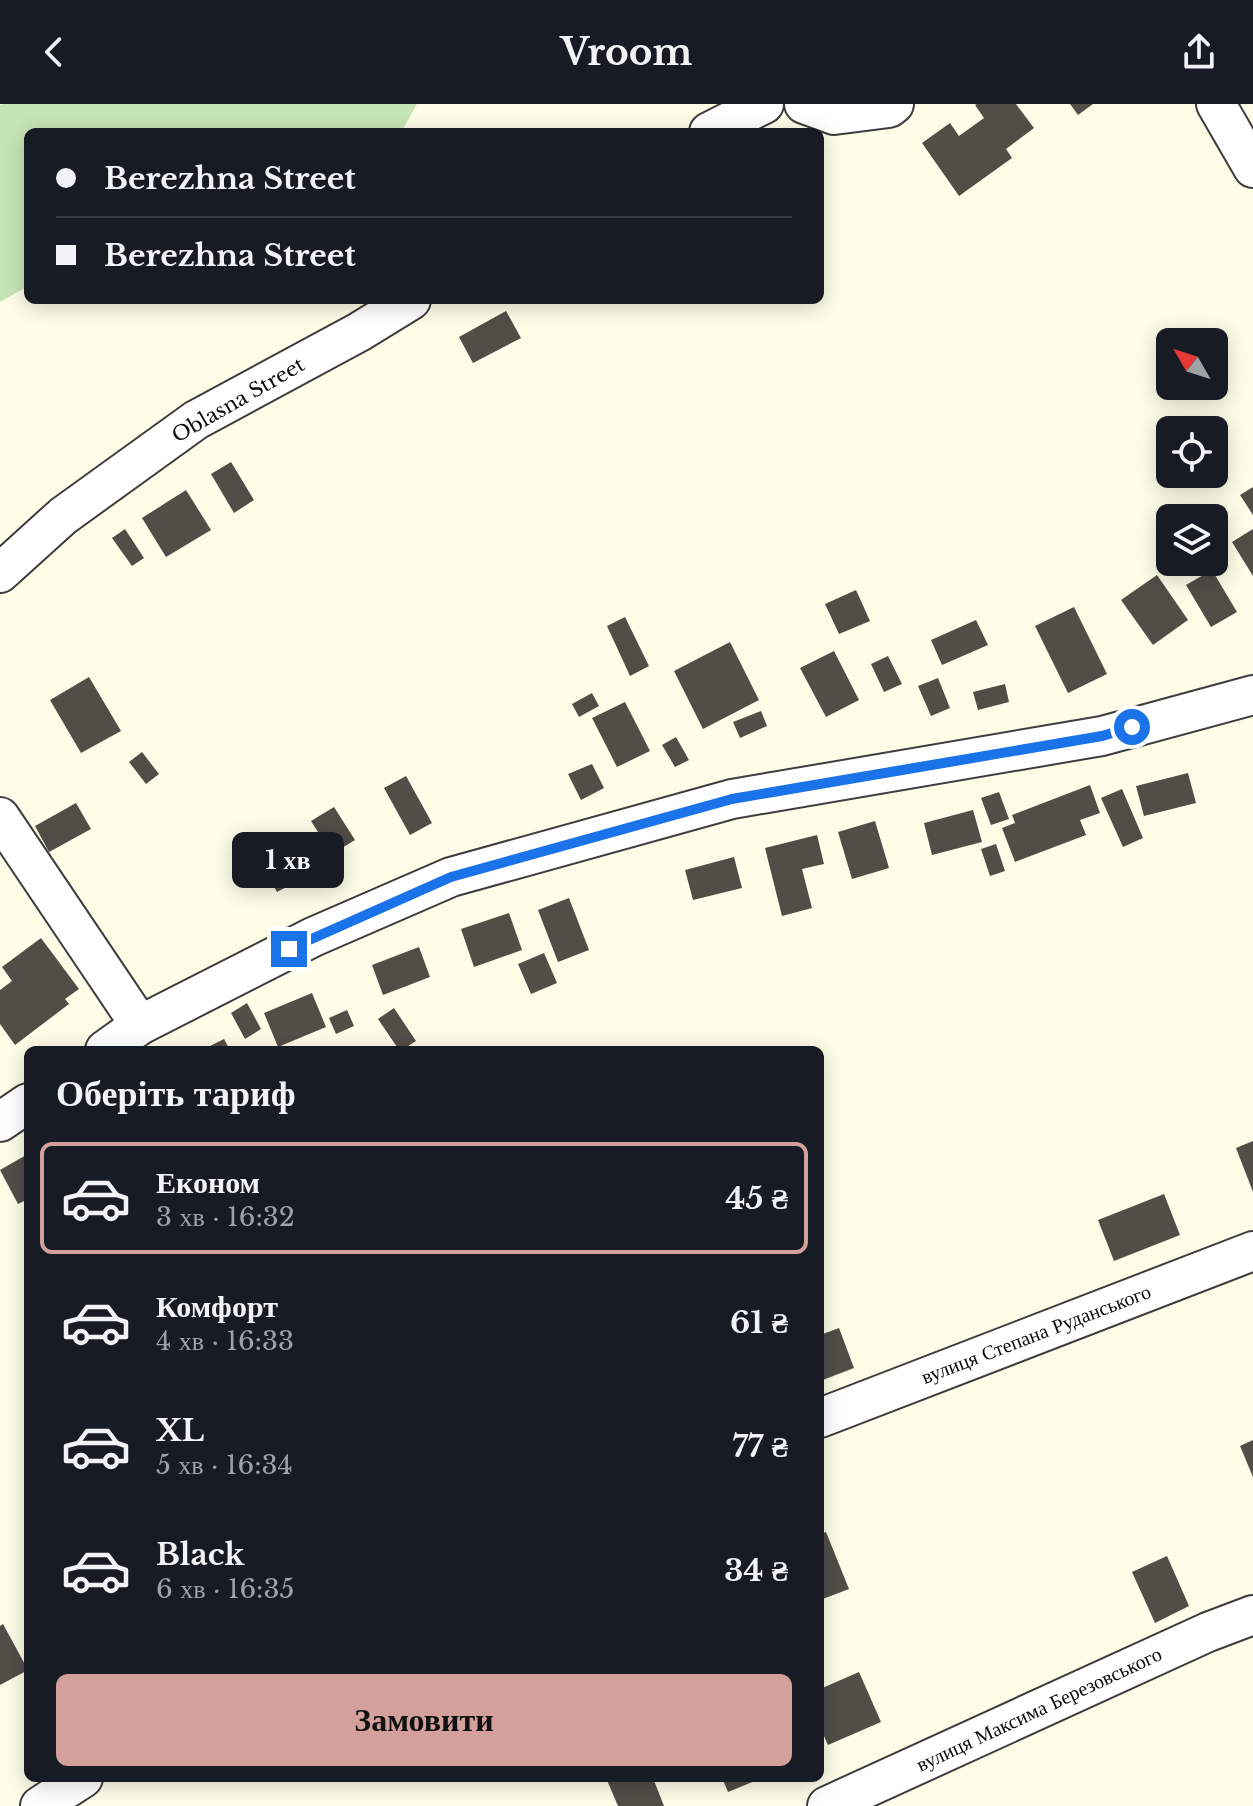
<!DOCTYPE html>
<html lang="uk">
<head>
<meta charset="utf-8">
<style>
	:root { --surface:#171b24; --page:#242831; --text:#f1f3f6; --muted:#9ea1a6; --line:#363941; --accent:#d4a09b }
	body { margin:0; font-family:"Libre Baskerville",serif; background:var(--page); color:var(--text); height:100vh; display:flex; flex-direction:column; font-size:30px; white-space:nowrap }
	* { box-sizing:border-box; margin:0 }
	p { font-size:26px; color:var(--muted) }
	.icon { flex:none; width:44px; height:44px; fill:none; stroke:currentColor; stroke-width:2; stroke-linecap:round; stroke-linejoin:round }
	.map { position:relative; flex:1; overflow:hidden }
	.sheet { position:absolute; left:24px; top:942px; width:800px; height:736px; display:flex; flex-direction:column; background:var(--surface); border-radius:12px; box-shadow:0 4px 20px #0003 }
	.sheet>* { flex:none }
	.banner { position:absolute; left:24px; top:24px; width:800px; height:176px; border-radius:12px; box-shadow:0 4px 20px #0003; display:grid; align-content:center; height:176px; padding:0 32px; background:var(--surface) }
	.needle { width:52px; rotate:309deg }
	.buttons { position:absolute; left:1156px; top:224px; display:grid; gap:16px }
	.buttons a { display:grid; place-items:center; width:72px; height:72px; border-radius:12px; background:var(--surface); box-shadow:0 4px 20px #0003; font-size:40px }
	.end { position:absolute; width:36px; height:36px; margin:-18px; border:10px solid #1a73e8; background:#fff; box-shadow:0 0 0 4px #fff }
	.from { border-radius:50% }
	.bubble { position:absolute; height:56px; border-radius:12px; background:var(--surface); box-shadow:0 4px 20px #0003; font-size:26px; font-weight:700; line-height:56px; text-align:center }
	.banner b { display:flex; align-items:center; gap:28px; height:76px; font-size:30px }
	.banner b+b { border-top:2px solid var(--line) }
	.banner i { width:20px; height:20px; background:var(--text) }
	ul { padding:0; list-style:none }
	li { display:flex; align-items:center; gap:24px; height:112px; margin:0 16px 12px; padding:0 16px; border:4px solid transparent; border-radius:12px }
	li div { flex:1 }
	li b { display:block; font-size:30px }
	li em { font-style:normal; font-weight:700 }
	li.active { border-color:var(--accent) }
	li>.icon { width:72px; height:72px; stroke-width:1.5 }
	h2 { padding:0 32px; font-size:36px; line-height:96px }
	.button { display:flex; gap:16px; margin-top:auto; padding:16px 32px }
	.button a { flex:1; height:92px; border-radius:12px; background:var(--accent); color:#111; font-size:32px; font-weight:700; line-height:92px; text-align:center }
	header { display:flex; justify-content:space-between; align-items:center; height:104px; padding:0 32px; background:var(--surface); font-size:36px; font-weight:700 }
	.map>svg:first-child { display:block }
</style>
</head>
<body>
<header><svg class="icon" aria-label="back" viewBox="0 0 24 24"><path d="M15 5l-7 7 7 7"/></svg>Vroom<svg class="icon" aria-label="share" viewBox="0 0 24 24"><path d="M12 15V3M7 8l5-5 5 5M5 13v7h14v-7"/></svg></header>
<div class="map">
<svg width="1253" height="1702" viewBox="0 0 1253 1702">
	<rect width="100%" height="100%" fill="#fefde8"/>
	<path fill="#c6e5b5" d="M4 0H417L404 23 398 28H28V182L0 198V1Z"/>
	<g fill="#524d47">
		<path d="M977 0H1016L1034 24 1006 45 1012 54 959 92 922 39 950 19 959 32 984 14 975 1Z"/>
		<path d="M1070 0H1093L1078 11Z"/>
		<path d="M506 207 521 234 473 259 459 233Z"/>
		<path d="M231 358 254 396 234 409 211 370Z"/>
		<path d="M1253 383V411L1240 391Z"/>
		<path d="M186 386 211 426 166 453 142 414Z"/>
		<path d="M125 425 144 454 132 462 112 434Z"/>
		<path d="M1253 425V472L1232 438Z"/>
		<path d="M1212 466 1237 508 1211 523 1186 481Z"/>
		<path d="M1157 471 1188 516 1153 541 1121 496Z"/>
		<path d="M856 486 870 517 839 530 825 500Z"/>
		<path d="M1074 503 1107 570 1068 589 1035 522Z"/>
		<path d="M625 513 649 562 630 572 607 522Z"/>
		<path d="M976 516 988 541 942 561 931 536Z"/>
		<path d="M730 538 759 596 703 625 674 567Z"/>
		<path d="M834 547 859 596 826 613 800 564Z"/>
		<path d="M888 552 902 580 884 588 871 560Z"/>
		<path d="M89 573 121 627 81 649 50 596Z"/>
		<path d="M938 574 950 604 931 612 918 582Z"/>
		<path d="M1005 580 1009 598 978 606 973 588Z"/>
		<path d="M592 589 599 602 579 613 572 600Z"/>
		<path d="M625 598 650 647 617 663 592 614Z"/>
		<path d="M761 607 767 622 740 634 733 618Z"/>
		<path d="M676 633 689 656 675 663 662 641Z"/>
		<path d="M142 648 159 670 146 680 129 658Z"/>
		<path d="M592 660 604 684 581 696 568 670Z"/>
		<path d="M1188 669 1196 699 1144 712 1136 682Z"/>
		<path d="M406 672 432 719 410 731 384 684Z"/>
		<path d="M1090 681 1100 709 1080 716 1086 731 1015 758 1002 724 1015 719 1012 711Z"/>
		<path d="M1122 685 1143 734 1123 743 1101 694Z"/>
		<path d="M999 688 1009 715 991 721 981 694Z"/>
		<path d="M76 699 91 725 49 748 35 722Z"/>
		<path d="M334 703 355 736 332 750 311 717Z"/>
		<path d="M973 706 982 738 932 751 924 719Z"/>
		<path d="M875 717 889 764 852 775 838 728Z"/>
		<path d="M817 731 824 760 802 765 812 804 782 812 765 744Z"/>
		<path d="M996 740 1005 767 990 772 981 745Z"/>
		<path d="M291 748 305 773 277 788 263 763Z"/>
		<path d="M734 753 742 784 693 796 685 766Z"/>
		<path d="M569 794 589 846 558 858 538 806Z"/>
		<path d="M509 809 522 846 474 863 461 825Z"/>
		<path d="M41 834 79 885 65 895 69 900 15 941 0 920V886L12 877 2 863Z"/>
		<path d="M419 843 430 873 383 891 372 861Z"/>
		<path d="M544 849 557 879 531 890 518 860Z"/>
		<path d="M312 889 326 923 278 943 264 909Z"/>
		<path d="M247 899 261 925 245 935 231 909Z"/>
		<path d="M394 904 416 937 402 946H399L378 915Z"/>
		<path d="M347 906 354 922 336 930 329 914Z"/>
		<path d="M224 935 230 946H202Z"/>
		<path d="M1253 1037V1088L1236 1044Z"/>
		<path d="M28 1050V1095L18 1100 0 1066Z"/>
		<path d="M1164 1090 1180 1131 1114 1157 1098 1116Z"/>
		<path d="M839 1224 854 1264 820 1277V1231Z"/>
		<path d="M1253 1336V1373L1240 1342Z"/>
		<path d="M826 1428 849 1485 820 1496V1430Z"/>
		<path d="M1167 1452 1189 1502 1155 1519 1132 1468Z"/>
		<path d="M3 1520 28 1566 0 1581V1522Z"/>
		<path d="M859 1568 881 1618 828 1641 820 1623V1585Z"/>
		<path d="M606 1674H653L664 1702H618Z"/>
		<path d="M722 1674H762L728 1688Z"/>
	</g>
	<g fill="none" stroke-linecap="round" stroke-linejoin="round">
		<defs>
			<g id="minor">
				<path d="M804 0 834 11 889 4 894 0"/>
				<path d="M1216 0 1253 64"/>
				<path d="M709 28 764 0"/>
				<path d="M0 469 63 412 196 316 359 228 411 196"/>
				<path d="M0 713 140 921"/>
				<path d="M105 946 140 921 313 833 451 773 732 695 1102 632 1253 591"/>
				<path d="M0 1018 28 999"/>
				<path d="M820 1314 1253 1147"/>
				<path d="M40 1702 83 1674"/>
				<path d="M827 1702 1208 1528 1253 1511"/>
			</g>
		</defs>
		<use href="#minor" stroke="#3d3d3d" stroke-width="42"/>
		<use href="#minor" stroke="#fff" stroke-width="38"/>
	</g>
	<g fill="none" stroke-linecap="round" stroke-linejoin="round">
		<path stroke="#1a73e8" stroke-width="10" d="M289 845 451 773 732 695 1102 632 1132 623"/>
	</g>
	<g text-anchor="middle" stroke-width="8" stroke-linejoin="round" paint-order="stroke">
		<g font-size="20" fill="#0a0a0a" stroke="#fff">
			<text transform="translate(238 296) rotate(-30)" y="7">Oblasna Street</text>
			<text transform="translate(1036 1230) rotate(-21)" y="7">вулиця Степана Руданського</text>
			<text transform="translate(1039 1605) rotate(-25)" y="7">вулиця Максима Березовського</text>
		</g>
	</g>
</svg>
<div class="buttons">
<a><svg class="needle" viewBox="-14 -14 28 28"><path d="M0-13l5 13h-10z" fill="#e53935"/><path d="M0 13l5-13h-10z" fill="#9ea1a6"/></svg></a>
<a><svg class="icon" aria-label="locate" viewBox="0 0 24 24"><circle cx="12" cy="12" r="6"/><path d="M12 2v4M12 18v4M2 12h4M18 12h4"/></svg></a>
<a><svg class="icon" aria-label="layers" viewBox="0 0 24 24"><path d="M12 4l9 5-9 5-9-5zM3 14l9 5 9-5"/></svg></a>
</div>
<i class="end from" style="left:1132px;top:623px"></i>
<i class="end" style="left:289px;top:845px"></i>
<div class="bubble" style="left:232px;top:728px;width:112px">1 хв</div>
<div class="banner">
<b><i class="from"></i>Berezhna Street</b>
<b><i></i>Berezhna Street</b>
</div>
<section class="sheet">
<h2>Оберіть тариф</h2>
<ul>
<li class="active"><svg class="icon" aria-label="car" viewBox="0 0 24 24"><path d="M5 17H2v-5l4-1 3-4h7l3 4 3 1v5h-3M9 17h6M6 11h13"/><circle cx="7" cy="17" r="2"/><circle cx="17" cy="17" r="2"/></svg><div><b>Економ</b><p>3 хв · 16:32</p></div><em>45 ₴</em></li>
<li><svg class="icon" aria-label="car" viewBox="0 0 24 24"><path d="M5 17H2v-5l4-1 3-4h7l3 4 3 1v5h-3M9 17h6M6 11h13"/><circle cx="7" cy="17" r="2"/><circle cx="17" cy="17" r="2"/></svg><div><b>Комфорт</b><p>4 хв · 16:33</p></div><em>61 ₴</em></li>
<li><svg class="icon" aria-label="car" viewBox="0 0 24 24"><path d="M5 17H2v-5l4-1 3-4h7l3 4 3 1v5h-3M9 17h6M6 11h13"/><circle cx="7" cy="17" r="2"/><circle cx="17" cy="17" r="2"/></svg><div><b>XL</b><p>5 хв · 16:34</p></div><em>77 ₴</em></li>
<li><svg class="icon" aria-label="car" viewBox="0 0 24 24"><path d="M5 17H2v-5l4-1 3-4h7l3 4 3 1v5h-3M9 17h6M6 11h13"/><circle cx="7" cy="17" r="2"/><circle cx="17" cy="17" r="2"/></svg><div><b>Black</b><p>6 хв · 16:35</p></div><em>34 ₴</em></li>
</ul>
<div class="button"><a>Замовити</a></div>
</section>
</div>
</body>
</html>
